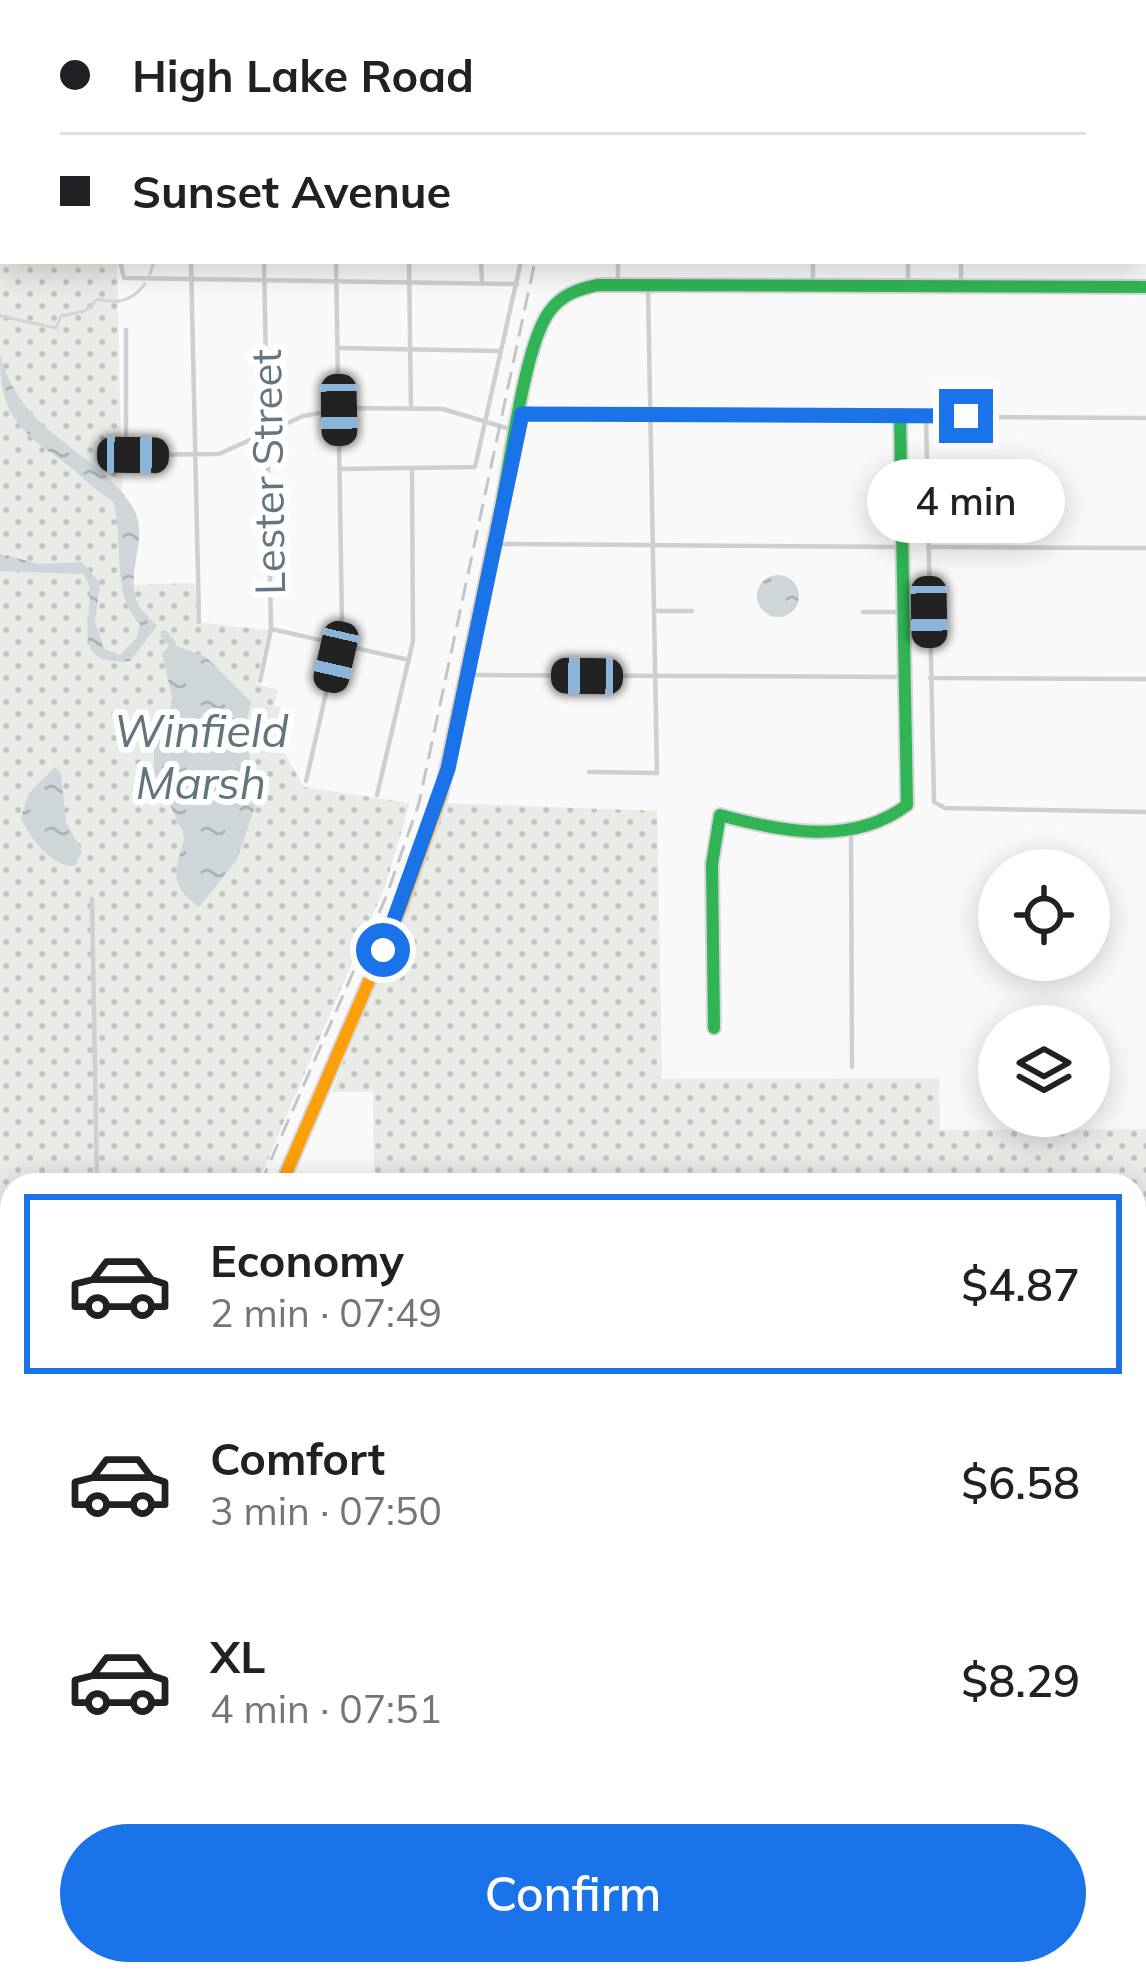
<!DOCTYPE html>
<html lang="en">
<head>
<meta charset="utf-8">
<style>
	:root { --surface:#fff; --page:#f6f6f6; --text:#202124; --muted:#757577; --line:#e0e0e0; --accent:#1a73e8 }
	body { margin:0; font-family:Mulish,sans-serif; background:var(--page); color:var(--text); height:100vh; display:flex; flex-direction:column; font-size:45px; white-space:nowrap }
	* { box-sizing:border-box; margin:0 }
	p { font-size:39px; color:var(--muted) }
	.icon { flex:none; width:66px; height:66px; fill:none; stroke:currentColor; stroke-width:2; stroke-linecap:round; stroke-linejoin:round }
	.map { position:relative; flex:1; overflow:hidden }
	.details { position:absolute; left:0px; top:1173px; width:1146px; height:813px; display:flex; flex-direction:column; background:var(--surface); border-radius:36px 36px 0 0; box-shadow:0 6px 30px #0003 }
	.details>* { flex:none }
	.top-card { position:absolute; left:0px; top:0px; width:1146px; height:264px; box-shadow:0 6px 30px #0003; display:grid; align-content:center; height:264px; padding:0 60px; background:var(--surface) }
	.controls { position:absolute; left:978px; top:849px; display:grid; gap:24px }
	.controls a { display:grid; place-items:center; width:132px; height:132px; border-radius:50%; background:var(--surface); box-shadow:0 6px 30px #0003; font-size:60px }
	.end { position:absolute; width:54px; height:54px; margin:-27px; border:15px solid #1a73e8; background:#fff; box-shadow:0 0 0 6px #fff }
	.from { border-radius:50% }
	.bubble { position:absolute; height:84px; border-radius:42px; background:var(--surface); box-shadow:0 6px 30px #0003; font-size:39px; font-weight:600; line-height:84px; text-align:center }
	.car { position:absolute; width:36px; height:72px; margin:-36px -18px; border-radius:15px; box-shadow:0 0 9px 3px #0007; background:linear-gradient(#222 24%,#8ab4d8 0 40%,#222 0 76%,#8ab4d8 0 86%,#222 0) }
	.top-card b { display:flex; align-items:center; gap:42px; height:114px; font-size:45px }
	.top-card b+b { border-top:3px solid var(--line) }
	.top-card i { width:30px; height:30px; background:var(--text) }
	ul { padding:21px 0 0; list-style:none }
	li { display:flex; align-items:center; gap:36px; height:180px; margin:0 24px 18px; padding:0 36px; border:6px solid transparent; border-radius:0px }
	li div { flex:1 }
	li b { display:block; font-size:45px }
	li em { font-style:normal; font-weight:600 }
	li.on { border-color:var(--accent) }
	li>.icon { width:108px; height:108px; stroke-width:1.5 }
	.cta { display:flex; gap:24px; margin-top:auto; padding:24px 60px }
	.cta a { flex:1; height:138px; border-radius:72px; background:var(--accent); color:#fff; font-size:48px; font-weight:600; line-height:138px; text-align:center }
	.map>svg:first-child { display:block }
</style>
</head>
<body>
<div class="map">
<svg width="1146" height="1984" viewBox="0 0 1146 1984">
	<defs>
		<pattern id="grass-dots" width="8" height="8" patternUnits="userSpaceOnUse" patternTransform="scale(3)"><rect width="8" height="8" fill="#e8ebe6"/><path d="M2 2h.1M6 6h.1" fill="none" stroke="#c0c3c0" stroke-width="1.8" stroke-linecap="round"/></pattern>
		<pattern id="water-ripples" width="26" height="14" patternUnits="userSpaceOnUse" patternTransform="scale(3)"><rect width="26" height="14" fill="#ced6d9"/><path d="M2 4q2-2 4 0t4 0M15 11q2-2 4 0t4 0" fill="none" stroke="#abb2b5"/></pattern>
	</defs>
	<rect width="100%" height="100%" fill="#f9f9f9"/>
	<g fill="url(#grass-dots)">
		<path d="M0 0H112L3 3V261H117L124 585 195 583 197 622 268 630 256 684 278 690 274 706 288 710 280 745 304 787 410 803 385 886 257 1185H12V1321L0 1320Z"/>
		<path d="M442 803 657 811 662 1079 939 1078 940 1130 1146 1129V1784L1134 1785V1185H374L373 1092H332Z"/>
	</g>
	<g fill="url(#water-ripples)">
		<path d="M0 354C20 435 97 450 132 506 152 537 122 575 139 606 143 613 152 619 157 626L130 661C56 668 106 599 83 574L0 571V554L39 564 82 562 100 583 95 622 104 649 120 655 137 637 140 624C110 595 125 542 113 501 96 492 84 478 69 466 20 430 0 419 0 354Z"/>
		<circle cx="778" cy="596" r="21"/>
		<path d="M172 644 206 657 251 702 245 729 257 801 237 860 199 907C166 882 176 869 185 836L163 791 146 778 154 771V725L165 720 173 702 162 653Z"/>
		<path d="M55 767 61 774 66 822 82 851 75 866C52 867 29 838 21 817L29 793Z"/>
	</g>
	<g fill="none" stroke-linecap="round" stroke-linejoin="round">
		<g stroke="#ced6d9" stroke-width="3">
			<path d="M150 274 154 261"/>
			<path d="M0 316 56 328 61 316 85 311 98 299C117 304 131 302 145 284"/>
		</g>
		<path stroke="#ced6d9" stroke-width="8" d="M164 634 172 644"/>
		<defs>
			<g id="fast">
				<path d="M499 517C510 468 523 349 549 312 561 295 578 289 598 285L1146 287"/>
				<path d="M714 1028 712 864 720 815C782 832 853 846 907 805L900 416"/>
				<path d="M1134 1788 1146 1787"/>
				<path d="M126 1974 128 1984"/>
			</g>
			<path id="slow" d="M281 1185 401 907 441 795 499 517"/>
			<path id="jam" d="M0 1712H12"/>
		</defs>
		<use href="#fast" stroke="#d5d6d7" stroke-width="16"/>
		<use href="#slow" stroke="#d5d6d7" stroke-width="16"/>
		<use href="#jam" stroke="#d5d6d7" stroke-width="16"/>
		<g stroke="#cecfd0" stroke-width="4.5">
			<path d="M116 0V3"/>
			<path d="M187 0V3"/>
			<path d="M260 0V3"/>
			<path d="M403 0 404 3"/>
			<path d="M581 0V3"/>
			<path d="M675 0V3"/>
			<path d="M740 0V3"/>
			<path d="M809 0V3"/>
			<path d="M906 0V3"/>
			<path d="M332 3V0"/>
			<path d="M455 3V0"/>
			<path d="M514 3 515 0"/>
			<path d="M1143 174H1146"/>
			<path d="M120 261 124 278 517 284"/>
			<path d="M191 261 199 622"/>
			<path d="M409 261 411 408"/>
			<path d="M481 261 482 283"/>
			<path d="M618 261V285"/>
			<path d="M813 261V285"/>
			<path d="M908 261V285"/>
			<path d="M961 261V285"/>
			<path d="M126 330V455L219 454 303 416 349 408 443 409 516 431"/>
			<path d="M338 348 500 351"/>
			<path d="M522 414 1146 418"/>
			<path d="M926 416 934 802 945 808 1146 812"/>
			<path d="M340 469 475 467 521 261"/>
			<path d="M496 544 899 547"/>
			<path d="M928 547 1146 548"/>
			<path d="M656 611H692"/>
			<path d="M863 612H929"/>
			<path d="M271 629 409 660"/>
			<path d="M470 675 902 677"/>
			<path d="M930 678 1146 679"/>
			<path d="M260 681 271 629 264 261"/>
			<path d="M589 772 657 773 648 289"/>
			<path d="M306 781 342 623 336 261"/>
			<path d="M377 795 413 641 412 470"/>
			<path d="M851 830 852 1067"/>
			<path d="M92 899 97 1185"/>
			<path d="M0 1323H12"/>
			<path d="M0 1355 5 1323"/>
			<path d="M0 1408 12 1416"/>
			<path d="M0 1786H10L12 1778"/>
			<path d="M12 1919V1949"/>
			<path d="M39 1974V1984"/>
			<path d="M451 1974V1984"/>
			<path d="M526 1974V1984"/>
			<path d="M601 1974V1984"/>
			<path d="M670 1974V1984"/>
			<path d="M763 1974 775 1984"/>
			<path d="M1073 1974 1081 1984"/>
			<path d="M739 1984 747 1974"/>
			<path d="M813 1984 815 1974"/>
			<path d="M867 1984 869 1974"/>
			<path d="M919 1984 922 1974"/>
			<path d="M973 1984 977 1974"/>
		</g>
		<use href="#fast" stroke="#30b455" stroke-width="12"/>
		<use href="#slow" stroke="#ff9f0a" stroke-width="12"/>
		<use href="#jam" stroke="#e5322d" stroke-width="12"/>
		<g stroke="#c3c5c6" stroke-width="3" stroke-dasharray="18 9" stroke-linecap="butt">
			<path d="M609 3 610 0"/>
			<path d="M260 1185 386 897 419 803 535 261"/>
			<path d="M4 1867 12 1824"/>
			<path d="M0 1932 12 1853"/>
		</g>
	</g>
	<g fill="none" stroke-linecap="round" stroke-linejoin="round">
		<path stroke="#1a73e8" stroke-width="15" d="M383 950 448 769 522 414 966 416"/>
	</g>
	<g text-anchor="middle" stroke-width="12" stroke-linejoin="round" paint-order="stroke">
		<g font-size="42" fill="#657683" stroke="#fff">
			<text transform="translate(268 472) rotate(-91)" y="15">Lester Street</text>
		</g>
		<g font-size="45" font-style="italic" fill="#60757c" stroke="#fff">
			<text x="201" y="747">Winfield<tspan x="201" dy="52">Marsh</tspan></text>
		</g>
	</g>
</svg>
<div class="controls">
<a><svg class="icon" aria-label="locate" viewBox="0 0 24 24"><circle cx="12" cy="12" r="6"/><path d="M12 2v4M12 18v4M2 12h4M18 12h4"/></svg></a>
<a><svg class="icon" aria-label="layers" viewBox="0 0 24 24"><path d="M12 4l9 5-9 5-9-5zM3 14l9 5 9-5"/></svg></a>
</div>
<i class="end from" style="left:383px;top:950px"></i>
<i class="end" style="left:966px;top:416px"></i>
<div class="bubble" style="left:867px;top:459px;width:198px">4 min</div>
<i class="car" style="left:339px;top:410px;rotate:179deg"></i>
<i class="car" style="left:133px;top:455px;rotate:91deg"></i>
<i class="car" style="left:929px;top:612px;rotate:179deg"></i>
<i class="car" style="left:336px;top:657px;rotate:193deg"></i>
<i class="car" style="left:587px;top:676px;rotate:271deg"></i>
<div class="top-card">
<b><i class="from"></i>High Lake Road</b>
<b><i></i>Sunset Avenue</b>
</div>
<section class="details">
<ul>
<li class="on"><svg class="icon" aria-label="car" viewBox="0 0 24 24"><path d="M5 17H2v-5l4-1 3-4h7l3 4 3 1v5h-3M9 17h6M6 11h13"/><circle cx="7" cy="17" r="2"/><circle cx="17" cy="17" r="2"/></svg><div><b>Economy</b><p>2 min · 07:49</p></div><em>$4.87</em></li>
<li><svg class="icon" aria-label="car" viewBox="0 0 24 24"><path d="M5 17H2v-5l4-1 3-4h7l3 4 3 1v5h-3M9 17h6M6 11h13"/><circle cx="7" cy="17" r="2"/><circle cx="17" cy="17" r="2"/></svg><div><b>Comfort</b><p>3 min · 07:50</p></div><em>$6.58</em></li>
<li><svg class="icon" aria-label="car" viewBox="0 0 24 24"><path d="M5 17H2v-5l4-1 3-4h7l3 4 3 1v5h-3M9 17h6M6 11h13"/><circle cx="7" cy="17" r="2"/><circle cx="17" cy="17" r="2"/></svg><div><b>XL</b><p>4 min · 07:51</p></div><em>$8.29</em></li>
</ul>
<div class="cta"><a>Confirm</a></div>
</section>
</div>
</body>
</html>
